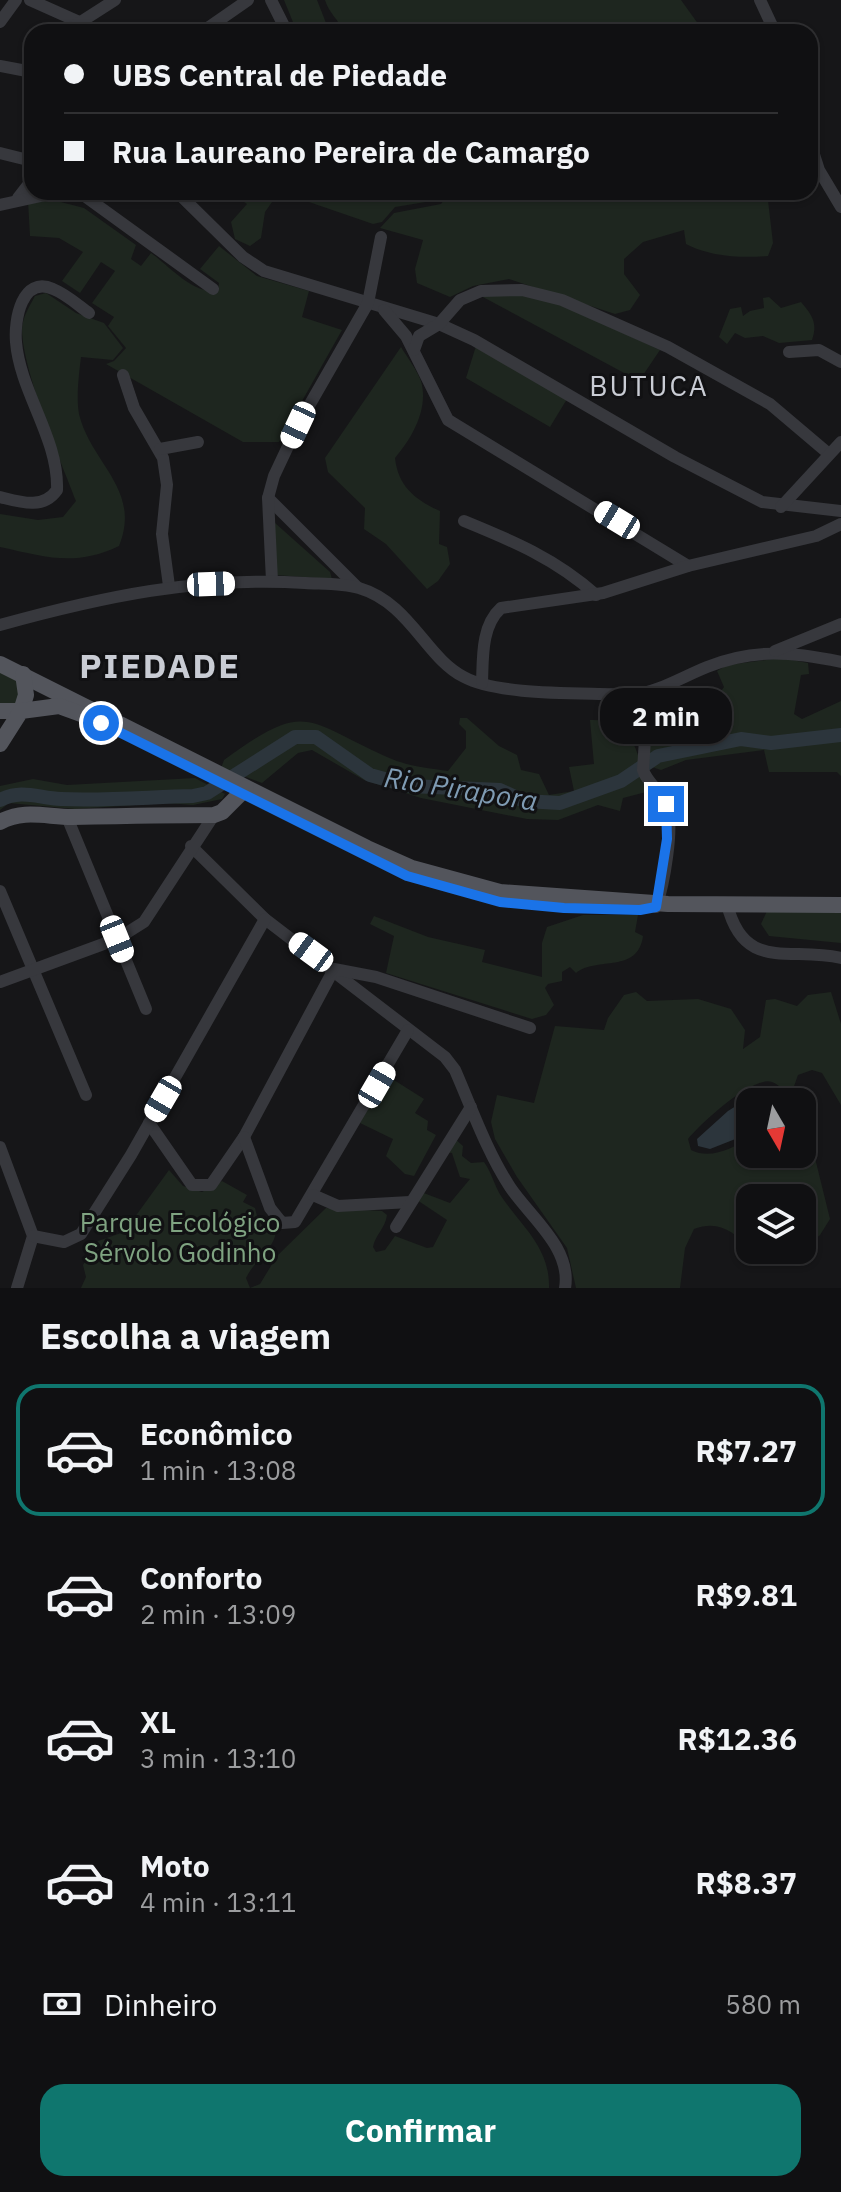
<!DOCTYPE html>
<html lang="pt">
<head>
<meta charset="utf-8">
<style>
	:root { --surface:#101012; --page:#1e1e20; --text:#f1f3f6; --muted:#9c9d9f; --line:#303032; --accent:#0f766e }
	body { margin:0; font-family:"IBM Plex Sans",sans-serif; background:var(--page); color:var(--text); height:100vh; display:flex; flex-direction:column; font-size:30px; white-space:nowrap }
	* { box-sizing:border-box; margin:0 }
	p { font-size:26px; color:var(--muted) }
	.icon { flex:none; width:44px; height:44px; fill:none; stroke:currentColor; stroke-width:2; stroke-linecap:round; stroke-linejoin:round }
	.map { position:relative; height:1288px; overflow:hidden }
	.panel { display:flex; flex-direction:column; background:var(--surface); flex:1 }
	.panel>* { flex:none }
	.banner { position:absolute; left:24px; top:24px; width:794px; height:176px; border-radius:24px; box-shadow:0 2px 6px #0004,0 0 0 2px var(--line); display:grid; align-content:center; height:176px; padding:0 40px; background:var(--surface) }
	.needle { width:52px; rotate:171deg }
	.tools { position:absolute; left:736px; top:1088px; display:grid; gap:16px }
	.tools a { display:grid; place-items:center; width:80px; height:80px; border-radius:16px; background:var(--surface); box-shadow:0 2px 6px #0004,0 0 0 2px var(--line); font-size:40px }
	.end { position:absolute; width:36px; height:36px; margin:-18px; border:10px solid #1a73e8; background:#fff; box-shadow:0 0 0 4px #fff }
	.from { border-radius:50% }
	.bubble { position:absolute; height:56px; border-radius:24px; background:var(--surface); box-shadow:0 2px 6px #0004,0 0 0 2px var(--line); font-size:26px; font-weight:800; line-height:56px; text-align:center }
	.car { position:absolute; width:24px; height:48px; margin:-24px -12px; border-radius:10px; box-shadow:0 0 6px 2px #0007; background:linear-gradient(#fff 24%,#345 0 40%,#fff 0 76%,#345 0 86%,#fff 0) }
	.banner b { display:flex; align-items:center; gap:28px; height:76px; font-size:30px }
	.banner b+b { border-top:2px solid var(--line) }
	.banner i { width:20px; height:20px; background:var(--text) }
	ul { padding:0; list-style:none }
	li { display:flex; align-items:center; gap:24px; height:132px; margin:0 16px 12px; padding:0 24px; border:4px solid transparent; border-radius:24px }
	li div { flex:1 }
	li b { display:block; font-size:30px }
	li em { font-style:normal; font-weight:800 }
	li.current { border-color:var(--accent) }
	li>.icon { width:72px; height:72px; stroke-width:1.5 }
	h2 { padding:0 40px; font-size:36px; line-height:96px }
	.pay { display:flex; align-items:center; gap:20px; height:88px; padding:0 40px; font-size:30px }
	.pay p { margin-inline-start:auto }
	.primary-button { display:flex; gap:16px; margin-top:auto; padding:16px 40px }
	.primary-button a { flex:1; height:92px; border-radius:24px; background:var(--accent); color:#fff; font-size:32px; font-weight:800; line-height:92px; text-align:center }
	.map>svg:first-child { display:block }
</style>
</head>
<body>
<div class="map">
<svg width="841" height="1288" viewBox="0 0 841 1288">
	<rect width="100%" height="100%" fill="#161618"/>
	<g fill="#1e261f">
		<path d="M284 0H317L326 23 339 26 340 32H297Z"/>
		<path d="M325 0H681L704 32H343C339 19 329 14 325 0Z"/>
		<path d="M229 192H279L265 212 261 238 250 246 235 239 231 222 247 204Z"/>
		<path d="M298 192H444L438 200 395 207 382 222 373 224 309 202Z"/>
		<path d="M450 192H767L773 243 768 256C741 258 711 257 686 244L684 230 643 242 624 259V274L640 295 630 310 615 314 509 279 473 286 450 297 417 283 415 269 423 240 380 228 394 213 441 204Z"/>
		<path d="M53 200 84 208 136 245 131 259 141 266 151 253C168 265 196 297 218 290L219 283 200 269 219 246 257 276 309 291 302 317 342 330 279 442H243L106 364 114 361 126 348 108 326 114 317 92 303 115 271 101 262 80 293 62 281 83 252 59 238 30 236 28 201Z"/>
		<path d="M504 290 568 307 660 350 639 381 481 296Z"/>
		<path d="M46 293 76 313 104 323 123 348 113 360 81 357C79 374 76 397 79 414 91 464 142 489 119 546 75 567 46 557 0 547V514L38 520 63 517 76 501C60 459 23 372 22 330 22 318 29 307 35 296Z"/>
		<path d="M769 297 781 308 801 302C812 315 818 323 812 340L779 343 763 336 745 338 735 333 727 344 719 337 730 309 741 307 743 316 750 311 764 308 763 298Z"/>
		<path d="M476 346 567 399 550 427 466 378Z"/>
		<path d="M401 347C407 357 417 370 421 381 429 409 412 438 395 458 398 486 415 500 440 511L439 544 447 547 450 564 438 581 427 589 386 544 364 529 365 508 328 472 325 458Z"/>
		<path d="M275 523 330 572 332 579 275 575Z"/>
		<path d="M781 658 808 663 809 674 801 675 794 714 802 719 841 701V776L837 772H769L764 750 686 760 661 770 652 767 647 760 650 733 719 694 724 687 717 671 727 665Z"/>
		<path d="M0 671 19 681 22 693 16 704 0 708Z"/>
		<path d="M460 718H467L499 746 517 755 521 770 539 774 549 795 574 791 569 767 594 764 590 720C638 718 635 755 650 791L623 798 620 811 598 805 558 820 527 819 421 798 364 780 312 750 298 753 262 783 221 768 224 760C307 699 305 720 387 757 406 766 428 768 448 771L466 748V731L459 724Z"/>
		<path d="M195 778 225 794 222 799 193 805 166 803 75 809 9 803 0 810V786L33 779 67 785Z"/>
		<path d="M767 911 841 912V943L769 936 761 924Z"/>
		<path d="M583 915H638L635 932 643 936C638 974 597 956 576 973L570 967 562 972V981L548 984 545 988 554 1005 546 1015 532 1019 386 973 394 936 370 924 374 916 428 937 485 950 482 962 542 977V943L547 927Z"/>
		<path d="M636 992 647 1001 698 999 731 1009 745 1030 743 1049 760 1037 766 1000 775 999 797 1006 808 995 831 992 841 1024V1105L822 1073 812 1070 798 1075 793 1089 789 1092C781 1090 779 1084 772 1082 753 1075 700 1124 688 1139L691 1150C711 1160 732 1148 750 1138V1154H802V1137L815 1158 830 1219 820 1235 802 1250V1198H750V1248C732 1231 719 1220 694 1229L685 1248 680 1288H576L567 1248 517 1177 495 1139 491 1122 497 1095 534 1103 555 1026 604 1030 608 1018 624 995Z"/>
		<path d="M386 1075 424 1099 415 1113 428 1121 427 1130 436 1135 414 1176 405 1174 386 1156 393 1139 360 1123Z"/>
		<path d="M453 1137 463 1146 462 1156 471 1163 484 1162C492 1173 494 1185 501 1196 522 1227 550 1247 549 1288H81L86 1277 83 1265 98 1241 124 1232 169 1170 183 1186 202 1192 222 1181 247 1195 243 1202 255 1208 258 1220 276 1229C276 1249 254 1260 246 1278L250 1288 260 1284 277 1256 326 1208 382 1211 387 1215C385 1229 375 1235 373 1247L376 1252 385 1250 395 1236 427 1248 433 1247 447 1220 417 1200 421 1192 450 1203 470 1179 460 1177 452 1153 444 1152Z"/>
		<path d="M753 1250H802L797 1255 773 1260Z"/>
	</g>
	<path fill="#2c353c" d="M752 1096 758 1097 760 1102H750L748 1134 710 1149 698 1146 697 1139 728 1111Z"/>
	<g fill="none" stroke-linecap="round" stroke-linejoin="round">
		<path stroke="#2c353c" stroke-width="14" d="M0 800C22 789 38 798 61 799 104 801 149 797 193 796L207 793 295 737H316L370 775 410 786 500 790 524 801 560 803 621 781 658 756 741 739 771 743 841 735"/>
		<g stroke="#37383d" stroke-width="12">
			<path d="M30 0 77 21"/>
			<path d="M271 0 287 32"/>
			<path d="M760 0 775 32"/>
			<path d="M0 22 16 0"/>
			<path d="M65 32 115 0"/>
			<path d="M202 32 248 0"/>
			<path d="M0 66 32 72"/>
			<path d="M810 142 819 170 841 207"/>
			<path d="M0 153 32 161"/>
			<path d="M79 192 213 289"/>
			<path d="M177 192 243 257 264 271 439 324 474 340 675 457 762 502 841 511"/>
			<path d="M18 198 32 180"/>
			<path d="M0 205 50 194 85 196"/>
			<path d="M384 310 406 336 448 420 688 566"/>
			<path d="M414 350 419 336 439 324 460 300 481 291 522 290 562 300 668 347 770 404 829 454"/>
			<path d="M789 352 819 350 841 362"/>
			<path d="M123 375 134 408 163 458 167 485 162 534 169 586"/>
			<path d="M160 449 198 442"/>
			<path d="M0 497C20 502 43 510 57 490 59 439 20 392 16 342 14 320 22 275 53 289 66 294 78 305 89 313"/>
			<path d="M268 498 357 587"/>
			<path d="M781 507 841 442"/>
			<path d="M464 521C513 541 556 559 596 595"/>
			<path d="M272 581 268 498 274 476 298 425 368 303 381 237"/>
			<path d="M0 625C101 597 199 576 305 583 322 584 342 583 359 588 410 603 426 658 464 677 502 697 588 692 632 695 659 692 682 677 707 667 754 648 793 652 841 662"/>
			<path d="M775 651 841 624"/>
			<path d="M482 683C483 658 481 626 501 608L603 593 688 566 816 536 841 524"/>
			<path d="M648 693 643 770C648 785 662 791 667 806 674 828 664 885 656 907"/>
			<path d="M67 817 146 1009"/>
			<path d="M191 846 265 919 445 1057 455 1070C472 1109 487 1152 510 1187 530 1217 572 1248 565 1288"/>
			<path d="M0 891 86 1095"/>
			<path d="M727 904C744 973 790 946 841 958"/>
			<path d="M0 982 117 939 144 922 214 815"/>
			<path d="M149 1123 192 1185H211L244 1137 334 969 376 977 530 1028"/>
			<path d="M244 1137 270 1208 282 1223 295 1222 408 1030"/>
			<path d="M0 1147 33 1236 17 1288"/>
			<path d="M313 1195 338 1206 410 1202"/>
			<path d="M396 1227 471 1107"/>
			<path d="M33 1236 64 1242 81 1234 131 1155 265 919"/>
		</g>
		<g stroke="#53555c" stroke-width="16">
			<path d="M0 664 367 848 412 868 500 892 668 904 841 905"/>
			<path d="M0 711H21L26 695 23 674"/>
			<path d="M0 744 21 711 59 706 81 714"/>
			<path d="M0 822C24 809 46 817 72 817 119 816 167 815 214 815L222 812 246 788"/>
		</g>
	</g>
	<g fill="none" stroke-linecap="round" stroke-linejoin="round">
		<path stroke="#1a73e8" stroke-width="10" d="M101 723 407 876 500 902 564 908 640 910 656 907 667 839 666 804"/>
	</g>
	<g text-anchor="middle" stroke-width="6" stroke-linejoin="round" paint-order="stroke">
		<g font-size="26" fill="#7fa381" stroke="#111113">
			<text x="180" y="1232">Parque Ecológico<tspan x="180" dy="30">Sérvolo Godinho</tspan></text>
		</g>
		<g font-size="28" letter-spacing="2" fill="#c9ccd4" stroke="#111113">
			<text x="649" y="396">BUTUCA</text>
		</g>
		<g font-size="28" font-style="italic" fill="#7f9bb3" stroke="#111113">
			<text transform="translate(461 789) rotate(9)" y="10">Rio Pirapora</text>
		</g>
		<g font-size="34" font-weight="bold" letter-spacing="2" fill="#c9ccd4" stroke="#111113">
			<text x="160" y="678">PIEDADE</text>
		</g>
	</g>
</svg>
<div class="tools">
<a><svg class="needle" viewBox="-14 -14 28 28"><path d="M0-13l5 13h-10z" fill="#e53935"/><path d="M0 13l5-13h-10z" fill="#9c9d9f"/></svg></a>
<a><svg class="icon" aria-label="layers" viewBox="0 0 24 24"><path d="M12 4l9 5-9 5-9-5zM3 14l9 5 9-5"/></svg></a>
</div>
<i class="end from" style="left:101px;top:723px"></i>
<i class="end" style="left:666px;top:804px"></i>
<div class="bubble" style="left:600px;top:688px;width:132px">2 min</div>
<i class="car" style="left:298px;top:425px;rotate:205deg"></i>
<i class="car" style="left:617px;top:520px;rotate:301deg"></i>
<i class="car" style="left:211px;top:584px;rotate:88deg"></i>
<i class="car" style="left:117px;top:939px;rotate:158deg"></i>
<i class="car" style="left:311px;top:952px;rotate:306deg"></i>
<i class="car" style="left:377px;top:1085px;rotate:30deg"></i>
<i class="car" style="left:163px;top:1099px;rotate:210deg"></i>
<div class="banner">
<b><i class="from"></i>UBS Central de Piedade</b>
<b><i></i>Rua Laureano Pereira de Camargo</b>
</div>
</div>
<section class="panel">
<h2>Escolha a viagem</h2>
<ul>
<li class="current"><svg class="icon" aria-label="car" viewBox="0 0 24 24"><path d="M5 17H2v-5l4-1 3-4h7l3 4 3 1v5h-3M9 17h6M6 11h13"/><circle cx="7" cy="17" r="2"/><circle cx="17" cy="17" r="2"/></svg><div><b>Econômico</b><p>1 min · 13:08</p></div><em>R$7.27</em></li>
<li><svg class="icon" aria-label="car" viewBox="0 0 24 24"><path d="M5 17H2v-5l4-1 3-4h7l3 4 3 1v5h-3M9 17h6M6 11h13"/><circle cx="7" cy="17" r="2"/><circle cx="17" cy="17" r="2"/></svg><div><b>Conforto</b><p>2 min · 13:09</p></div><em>R$9.81</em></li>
<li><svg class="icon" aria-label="car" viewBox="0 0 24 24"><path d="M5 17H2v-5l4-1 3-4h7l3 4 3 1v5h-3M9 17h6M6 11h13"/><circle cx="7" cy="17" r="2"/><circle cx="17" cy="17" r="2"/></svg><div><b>XL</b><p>3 min · 13:10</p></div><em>R$12.36</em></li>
<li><svg class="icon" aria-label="car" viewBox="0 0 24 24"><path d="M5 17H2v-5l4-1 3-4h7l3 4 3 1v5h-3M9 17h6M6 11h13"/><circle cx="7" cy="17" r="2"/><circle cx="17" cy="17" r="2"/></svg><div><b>Moto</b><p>4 min · 13:11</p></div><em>R$8.37</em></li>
</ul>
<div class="pay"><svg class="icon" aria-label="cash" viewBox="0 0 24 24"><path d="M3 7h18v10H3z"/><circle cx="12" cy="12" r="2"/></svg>Dinheiro<p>580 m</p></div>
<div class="primary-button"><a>Confirmar</a></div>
</section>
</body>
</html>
